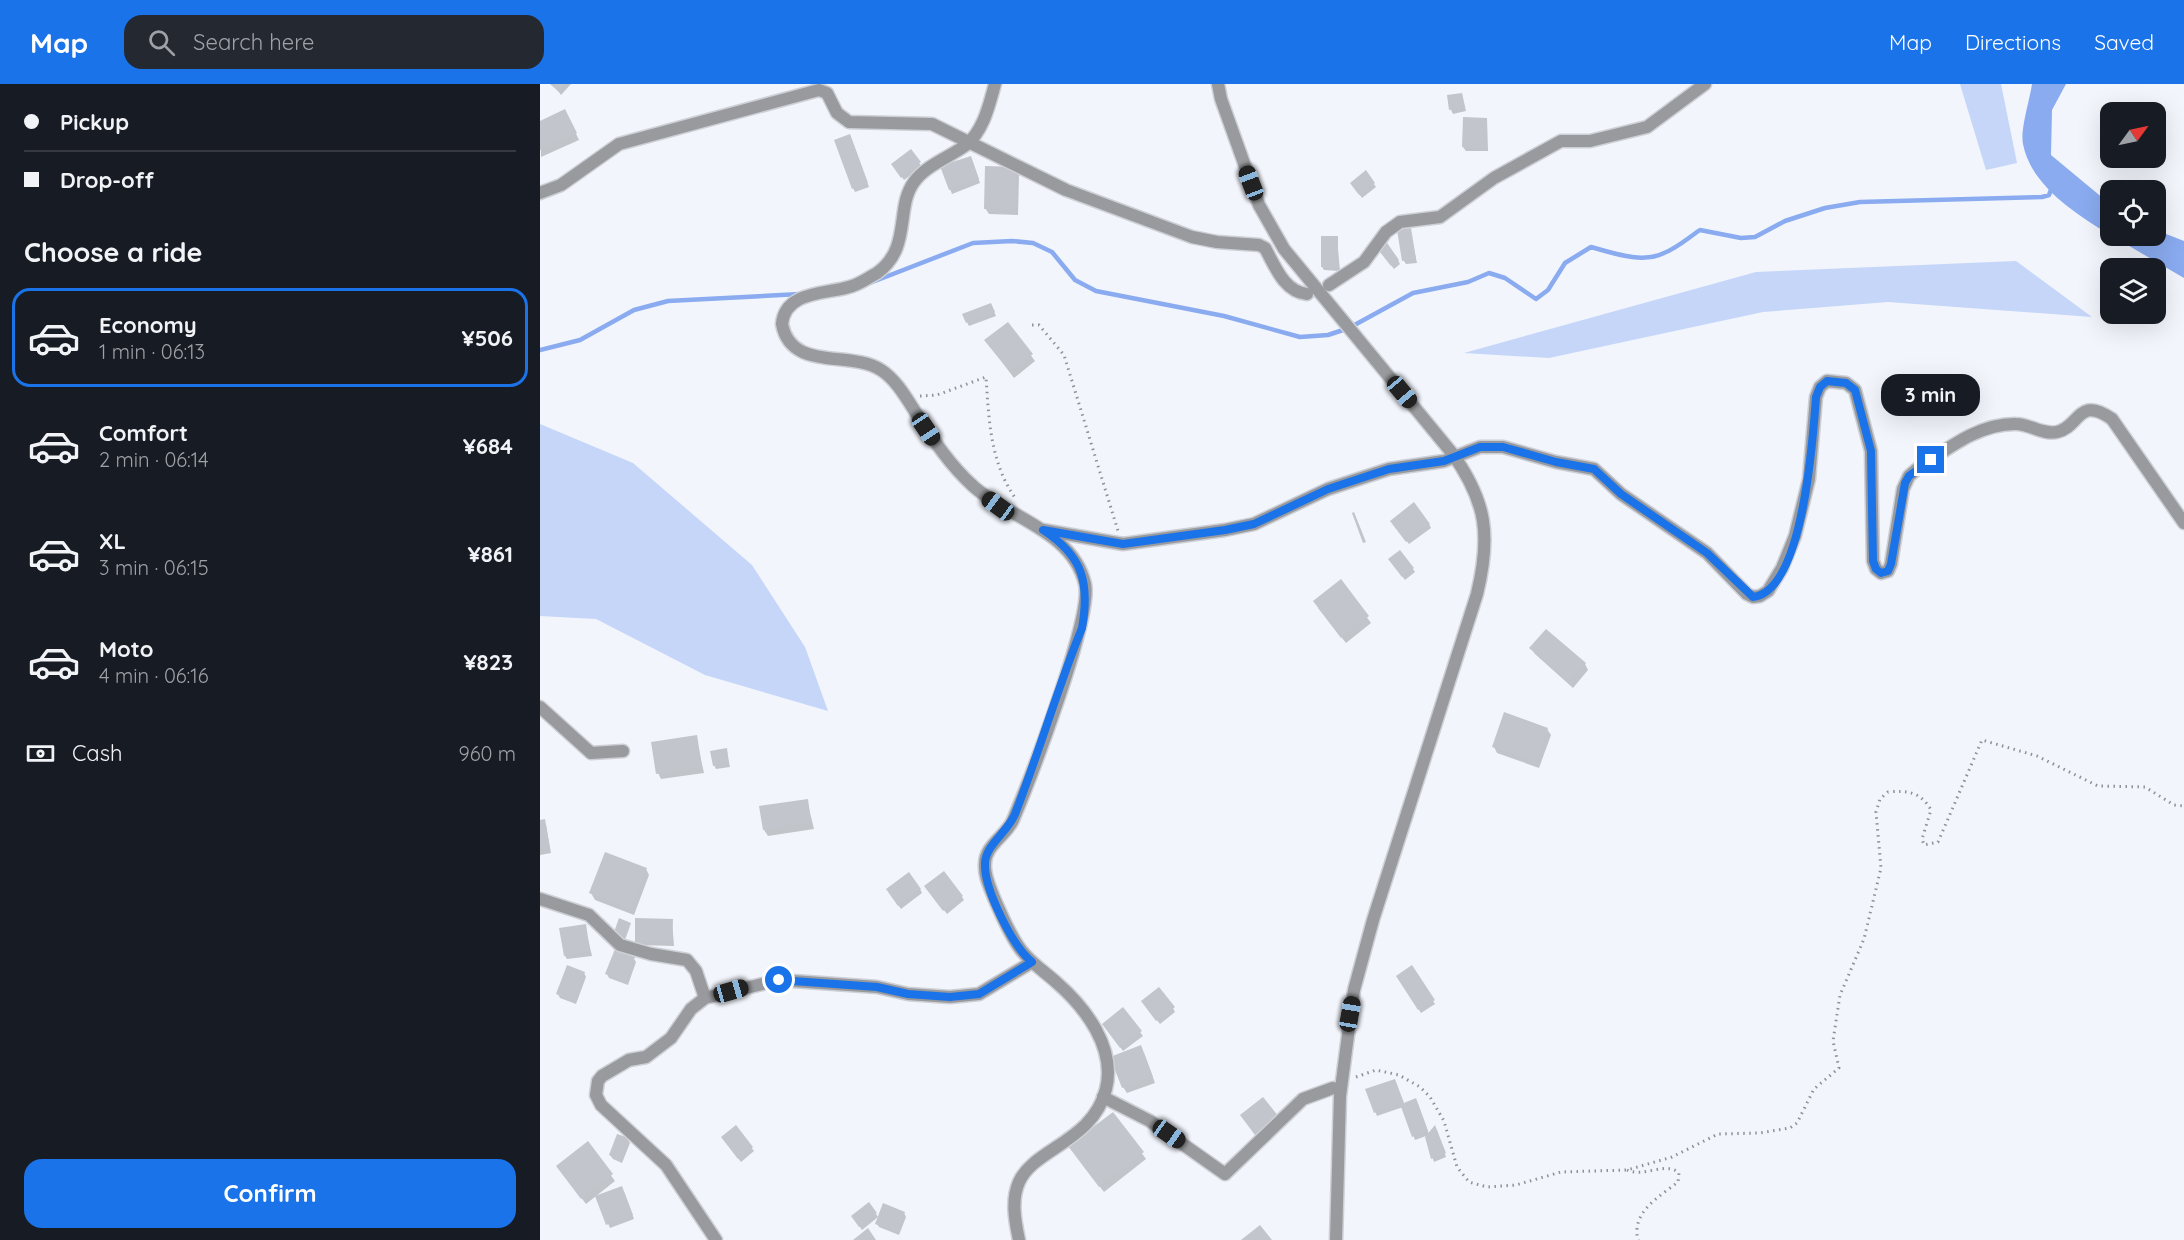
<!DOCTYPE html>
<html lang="en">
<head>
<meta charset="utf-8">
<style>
	:root { --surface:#171b24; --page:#242831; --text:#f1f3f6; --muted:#9ea1a6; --line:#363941; --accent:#1a73e8 }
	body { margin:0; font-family:Quicksand,sans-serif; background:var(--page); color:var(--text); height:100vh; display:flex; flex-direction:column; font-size:22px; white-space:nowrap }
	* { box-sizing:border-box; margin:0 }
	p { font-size:20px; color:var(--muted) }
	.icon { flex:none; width:33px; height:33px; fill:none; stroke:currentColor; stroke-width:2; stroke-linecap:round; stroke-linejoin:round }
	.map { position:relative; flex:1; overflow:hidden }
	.details { display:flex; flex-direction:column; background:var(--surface); width:540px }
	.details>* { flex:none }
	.hud { display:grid; align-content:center; height:132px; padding:0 24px; background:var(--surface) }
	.needle { width:39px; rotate:57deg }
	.fabs { position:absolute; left:1560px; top:18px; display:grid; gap:12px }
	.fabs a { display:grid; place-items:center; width:66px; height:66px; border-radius:12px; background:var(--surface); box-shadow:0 6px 24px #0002; font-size:30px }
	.end { position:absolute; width:27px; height:27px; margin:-14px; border:8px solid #1a73e8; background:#fff; box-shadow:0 0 0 3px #fff }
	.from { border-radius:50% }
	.bubble { position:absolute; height:42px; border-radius:18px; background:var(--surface); box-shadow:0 6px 24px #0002; font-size:20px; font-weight:700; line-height:42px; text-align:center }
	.car { position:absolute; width:18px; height:36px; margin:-18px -9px; border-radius:8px; box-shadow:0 0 4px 2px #0007; background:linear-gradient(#222 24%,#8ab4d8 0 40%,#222 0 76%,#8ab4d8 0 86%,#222 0) }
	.hud b { display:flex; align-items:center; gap:21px; height:57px; font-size:22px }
	.hud b+b { border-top:2px solid var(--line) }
	.hud i { width:15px; height:15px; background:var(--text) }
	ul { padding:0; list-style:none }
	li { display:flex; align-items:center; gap:18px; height:99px; margin:0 12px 9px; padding:0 12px; border:3px solid transparent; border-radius:18px }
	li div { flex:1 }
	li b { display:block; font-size:22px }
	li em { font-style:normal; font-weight:700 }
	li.on { border-color:var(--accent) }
	li>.icon { width:54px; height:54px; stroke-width:1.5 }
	h2 { padding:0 24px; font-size:27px; line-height:72px }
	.pay { display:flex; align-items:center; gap:15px; height:66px; padding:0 24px; font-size:22px }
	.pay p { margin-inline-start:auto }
	.primary-button { display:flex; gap:12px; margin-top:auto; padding:12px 24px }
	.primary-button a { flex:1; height:69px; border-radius:18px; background:var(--accent); color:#fff; font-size:24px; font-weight:700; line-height:69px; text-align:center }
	header { display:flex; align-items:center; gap:36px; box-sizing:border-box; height:84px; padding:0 30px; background:var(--accent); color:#fff }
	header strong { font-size:28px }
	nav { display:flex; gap:33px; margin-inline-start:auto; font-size:21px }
	.search { width:420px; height:54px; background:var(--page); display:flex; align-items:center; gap:15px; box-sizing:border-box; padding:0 21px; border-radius:18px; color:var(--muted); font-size:22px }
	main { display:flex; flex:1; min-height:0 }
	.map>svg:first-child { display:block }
</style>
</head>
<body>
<header>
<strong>Map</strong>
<div class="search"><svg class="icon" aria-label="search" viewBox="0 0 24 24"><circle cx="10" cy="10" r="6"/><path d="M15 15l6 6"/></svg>Search here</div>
<nav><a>Map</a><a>Directions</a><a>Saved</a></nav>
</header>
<main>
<section class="details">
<div class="hud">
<b><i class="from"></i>Pickup</b>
<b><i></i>Drop-off</b>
</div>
<h2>Choose a ride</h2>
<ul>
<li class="on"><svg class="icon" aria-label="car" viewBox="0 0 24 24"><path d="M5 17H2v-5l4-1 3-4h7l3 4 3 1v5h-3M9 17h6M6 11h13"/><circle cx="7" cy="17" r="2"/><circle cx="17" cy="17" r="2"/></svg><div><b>Economy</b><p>1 min · 06:13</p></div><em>¥506</em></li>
<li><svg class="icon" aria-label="car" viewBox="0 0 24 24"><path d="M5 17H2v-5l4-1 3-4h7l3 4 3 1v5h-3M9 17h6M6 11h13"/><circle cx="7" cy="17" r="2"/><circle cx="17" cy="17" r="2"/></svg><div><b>Comfort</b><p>2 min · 06:14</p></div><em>¥684</em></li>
<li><svg class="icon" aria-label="car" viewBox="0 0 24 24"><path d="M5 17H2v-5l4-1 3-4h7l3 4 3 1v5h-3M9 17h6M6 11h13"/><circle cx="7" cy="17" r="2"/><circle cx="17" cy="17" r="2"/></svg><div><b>XL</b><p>3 min · 06:15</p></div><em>¥861</em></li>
<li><svg class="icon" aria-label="car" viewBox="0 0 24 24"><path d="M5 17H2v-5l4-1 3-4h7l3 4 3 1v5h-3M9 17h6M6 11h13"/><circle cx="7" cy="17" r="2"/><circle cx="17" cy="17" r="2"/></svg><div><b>Moto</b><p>4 min · 06:16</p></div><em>¥823</em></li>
</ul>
<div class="pay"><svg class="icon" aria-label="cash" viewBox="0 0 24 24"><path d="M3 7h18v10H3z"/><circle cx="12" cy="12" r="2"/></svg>Cash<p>960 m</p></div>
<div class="primary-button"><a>Confirm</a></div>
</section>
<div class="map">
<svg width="1644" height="1156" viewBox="0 0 1644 1156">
	<rect width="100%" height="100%" fill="#f2f5fc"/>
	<g fill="#c5d6f9">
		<path d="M1420 0H1461L1477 79 1446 86Z"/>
		<path d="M1476 177 1552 233 1348 218 1223 228 1009 274 924 269 1216 188Z"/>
		<path d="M0 340 93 379 212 481 265 563 288 627 165 591 56 535 0 532Z"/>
	</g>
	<g fill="#8aabf0">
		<path d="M1492 0H1526L1512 26 1511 71 1570 120V151C1536 130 1491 102 1483 60 1480 46 1490 15 1492 0Z"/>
		<path d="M1616 146 1644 157V194L1572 152H1616Z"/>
	</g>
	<g fill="#0003">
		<path d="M13 0H31L21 11Z"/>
		<path d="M922 10 926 27 913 30 911 26Z"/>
		<path d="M28 33 39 56 1 73 0 39Z"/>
		<path d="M947 35 948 67H926L923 63Z"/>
		<path d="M312 56 329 103 315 108 313 104Z"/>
		<path d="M370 67 382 83 364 96 355 84Z"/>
		<path d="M432 77 440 99 412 110 402 83Z"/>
		<path d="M476 85 479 91 478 131 449 130 445 124Z"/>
		<path d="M834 100 836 103 822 114 814 103Z"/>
		<path d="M870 146 877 179 866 180 864 177Z"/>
		<path d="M797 154 800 187 784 186 782 183Z"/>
		<path d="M840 167 858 176 860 180 854 185Z"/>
		<path d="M453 225 456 232 429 242 427 238Z"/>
		<path d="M468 240 495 277 474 294 450 262Z"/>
		<path d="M889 440 891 444 869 460 854 441Z"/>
		<path d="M852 479 873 485 875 488 865 496Z"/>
		<path d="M801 498 831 539 806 559 778 524Z"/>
		<path d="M991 564 1045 580 1048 586 1033 604 995 570Z"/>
		<path d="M1007 645 1011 651 999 684 957 669 954 663Z"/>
		<path d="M156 653 164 689 121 695 118 689Z"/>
		<path d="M186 666 190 683 176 685 174 681Z"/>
		<path d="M267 716 274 745 228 752 224 746Z"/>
		<path d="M0 737H4L6 741 11 769 0 771Z"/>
		<path d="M106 785 109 791 94 831 55 816 51 809Z"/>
		<path d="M380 805 382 809 361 825 350 810Z"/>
		<path d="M388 806 422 813 424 816 407 830Z"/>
		<path d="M132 837 134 862 99 861 96 857Z"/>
		<path d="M45 842 52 872 27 875 25 872Z"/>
		<path d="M94 875 96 878 88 901 69 894 67 890Z"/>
		<path d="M872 883 895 920 881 929 858 892Z"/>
		<path d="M44 889 46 893 36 920 20 914 18 910Z"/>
		<path d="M605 921 633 924 635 928 620 940Z"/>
		<path d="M583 925 603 952 583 967 566 944Z"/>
		<path d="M604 969 615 999 587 1009 583 1003Z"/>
		<path d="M827 1006 864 1020H878L889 1050 897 1047 906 1073 894 1078 886 1052 875 1056 863 1023 837 1032Z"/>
		<path d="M573 1030 606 1075 564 1108 534 1069Z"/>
		<path d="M196 1043 214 1067 201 1078 185 1057Z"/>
		<path d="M88 1056 90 1059 82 1079 73 1075 70 1071Z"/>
		<path d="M48 1060 75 1097 46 1120 22 1088Z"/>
		<path d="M84 1108 94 1135 70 1144 57 1113Z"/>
		<path d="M364 1129 366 1133 359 1151 339 1143 337 1140Z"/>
		<path d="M336 1130 338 1133 322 1146 315 1136Z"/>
	</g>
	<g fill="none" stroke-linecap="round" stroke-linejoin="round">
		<g stroke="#8aabf0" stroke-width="4.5">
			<path d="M322 202 433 159 472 157 493 159 512 168 535 196 556 207 684 232 760 253 788 251 809 244 873 209 928 198 949 189 965 194 996 215 1008 206 1025 179 1051 163C1073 169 1102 180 1124 169 1137 164 1148 154 1160 146L1201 154 1215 153 1245 137 1285 124 1320 118 1502 113 1509 111 1513 100"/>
			<path d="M0 266 40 256 94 226 128 217 260 210"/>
		</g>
	</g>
	<g fill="#c2c5cb">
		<path d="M10 0H26L19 8Z"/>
		<path d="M922 9 925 24 909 26 907 11Z"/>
		<path d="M25 25 37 49 0 66V37Z"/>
		<path d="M923 33 947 34V64L922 63Z"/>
		<path d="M310 50 328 99 312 105 294 56Z"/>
		<path d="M371 65 381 78 361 94 351 80Z"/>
		<path d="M431 72 439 95 409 106 400 82Z"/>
		<path d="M445 82 477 83 475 126 444 125Z"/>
		<path d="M826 86 835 99 819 111 810 99Z"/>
		<path d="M871 144 876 175 862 177 857 146Z"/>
		<rect x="781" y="152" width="17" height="31"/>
		<path d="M845 156 859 176 851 182 836 163Z"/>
		<path d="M451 219 455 228 426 239 422 230Z"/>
		<path d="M468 238 493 270 470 288 444 256Z"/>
		<path d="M874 418 890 440 866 458 850 437Z"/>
		<path d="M814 428 826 458 823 459 812 429Z"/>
		<path d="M860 466 874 484 862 493 848 475Z"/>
		<path d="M801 495 829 532 801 554 773 517Z"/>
		<path d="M1006 545 1046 579 1029 598 989 564Z"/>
		<path d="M964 628 1008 644 996 678 952 663Z"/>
		<path d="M157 651 162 683 116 690 111 658Z"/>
		<path d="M187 664 189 679 173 682 170 667Z"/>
		<path d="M268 715 271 738 223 746 219 722Z"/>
		<path d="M5 735 10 765 0 767V736Z"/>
		<path d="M65 768 107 784 91 826 49 809Z"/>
		<path d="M404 787 423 812 403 827 384 802Z"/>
		<path d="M369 788 381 805 358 822 346 805Z"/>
		<path d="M79 834 91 839 85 856 73 851Z"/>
		<path d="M95 834 133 835 132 859 95 858Z"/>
		<path d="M46 840 50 868 24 872 19 844Z"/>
		<path d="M75 865 95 873 86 898 65 890Z"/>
		<path d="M27 881 45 888 34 917 16 910Z"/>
		<path d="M872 881 895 916 878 926 856 892Z"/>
		<path d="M619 903 635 923 616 937 601 917Z"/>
		<path d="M583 923 602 947 580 964 562 940Z"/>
		<path d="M601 961 613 993 582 1004 570 973Z"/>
		<path d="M855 995 864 1019 876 1014 888 1047 872 1053 860 1020 834 1029 825 1005Z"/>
		<path d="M723 1013 739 1033 715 1051 700 1031Z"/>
		<path d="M573 1028 604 1068 559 1103 528 1062Z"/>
		<path d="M196 1041 213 1063 198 1075 181 1053Z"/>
		<path d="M895 1041 906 1069 891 1075 885 1053Z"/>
		<path d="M77 1050 89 1054 80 1076 69 1071Z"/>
		<path d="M48 1057 73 1090 41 1115 16 1082Z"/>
		<path d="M82 1102 93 1131 66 1141 55 1112Z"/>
		<path d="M329 1118 337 1129 319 1143 311 1132Z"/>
		<path d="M343 1119 365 1128 357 1148 335 1140Z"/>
		<path d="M720 1141 732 1156H701Z"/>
		<path d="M328 1144 336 1156H313Z"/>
	</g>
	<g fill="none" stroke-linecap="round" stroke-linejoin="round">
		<defs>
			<g id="minor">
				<path d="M455 0C449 21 444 46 426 61 410 73 386 81 374 98 355 124 372 164 337 189 328 194 319 201 309 203 286 210 245 207 242 240 251 288 310 266 341 286 357 296 368 317 378 332 394 357 410 381 433 402 468 434 533 447 545 500 553 533 489 698 473 736 466 752 445 761 445 780 444 792 450 803 454 814 462 832 469 850 481 866 491 879 505 888 516 898 546 924 576 964 566 1005 553 1058 494 1064 479 1098 471 1116 475 1137 479 1156"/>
				<path d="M0 109 21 101 79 60 279 6 287 9 297 29 309 38 392 40 526 106 652 153 677 158 719 161 725 164C735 182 744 208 767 210"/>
				<path d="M789 201 824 178 846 148 860 138 900 133 954 94 1021 57H1050L1107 43 1165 0"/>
				<path d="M503 446 583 460 685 446 714 440 788 405 849 385 904 377 940 363H963L1016 378 1054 385 1081 410 1167 469 1207 510 1213 513 1220 512 1228 507 1242 484 1255 452 1269 395 1276 313 1280 303 1287 297 1306 299 1315 306 1331 367 1333 477 1336 485 1341 489 1348 487 1351 480 1363 405 1369 392 1377 385C1406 366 1439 339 1476 340 1490 340 1502 351 1517 348 1540 343 1538 311 1572 335L1644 439"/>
				<path d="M0 623 51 669 83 667"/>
				<path d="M0 815 49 831 80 861 111 870 147 876 156 887 165 914"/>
				<path d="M563 1013 610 1037 685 1090 763 1015 793 1004"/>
				<path d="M176 1156 126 1081 61 1021 56 1011 58 997 62 992 89 976 106 973 131 954 151 925 165 914 239 896 337 903 368 910 410 913 439 910 492 878"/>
			</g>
			<path id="tertiary" d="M678 0 681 15 719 121 744 165 912 369C947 418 951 452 937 510L833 836 814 906 800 1012 796 1156"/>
		</defs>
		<use href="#minor" stroke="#cdd0d6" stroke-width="15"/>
		<use href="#tertiary" stroke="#cdd0d6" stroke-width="15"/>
		<g stroke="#8f9195" stroke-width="3" stroke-dasharray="1.5 4.5" stroke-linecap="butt">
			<path d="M492 241H499L524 271 578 447"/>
			<path d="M380 312 397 311 446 293C449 336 450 379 476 415"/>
			<path d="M816 993 836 986 859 991 880 1003 890 1013 904 1037 917 1083 929 1098 947 1103 976 1101 1021 1088 1087 1086 1132 1073 1178 1050 1220 1049 1250 1044 1257 1039 1274 1005 1299 984 1293 957 1300 911 1324 855 1341 784 1336 728 1340 715 1348 708C1367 706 1381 708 1391 726L1382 755 1384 761 1398 758 1442 656 1497 672 1558 702 1605 703 1634 721 1644 722"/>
			<path d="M1087 1086C1103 1094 1126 1077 1139 1089L1138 1098C1119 1113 1091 1128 1098 1156"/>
		</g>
		<use href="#minor" stroke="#999a9d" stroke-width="12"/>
		<use href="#tertiary" stroke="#999a9d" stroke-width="12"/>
	</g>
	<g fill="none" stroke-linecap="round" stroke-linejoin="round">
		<path stroke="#1a73e8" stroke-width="8" d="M239 896 337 903 368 910 410 913 439 910 492 878C473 863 444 805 445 780 445 761 468 748 475 730 499 669 517 605 542 544 550 499 543 472 503 446L583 460 685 446 714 440 788 405 849 385 904 377 940 363H963L1016 378 1054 385 1081 410 1167 469 1213 513C1264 507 1273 352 1276 313L1280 303 1287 297 1306 299 1315 306 1331 367 1333 477 1336 485 1341 489 1348 487 1351 480 1365 399 1369 392 1391 376"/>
	</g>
</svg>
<div class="fabs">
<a><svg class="needle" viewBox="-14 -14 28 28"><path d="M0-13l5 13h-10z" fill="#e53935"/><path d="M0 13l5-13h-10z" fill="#9ea1a6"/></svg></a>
<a><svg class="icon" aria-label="locate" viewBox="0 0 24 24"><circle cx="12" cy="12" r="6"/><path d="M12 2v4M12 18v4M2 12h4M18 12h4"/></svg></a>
<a><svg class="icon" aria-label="layers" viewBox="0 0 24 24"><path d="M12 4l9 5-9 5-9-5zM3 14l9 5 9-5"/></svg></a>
</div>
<i class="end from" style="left:239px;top:896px"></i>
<i class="end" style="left:1391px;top:376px"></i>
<div class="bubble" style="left:1341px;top:290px;width:99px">3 min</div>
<i class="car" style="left:711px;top:99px;rotate:339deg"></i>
<i class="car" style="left:862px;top:308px;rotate:140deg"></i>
<i class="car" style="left:386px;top:345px;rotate:146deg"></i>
<i class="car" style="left:458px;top:422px;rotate:306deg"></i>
<i class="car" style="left:191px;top:907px;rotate:74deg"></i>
<i class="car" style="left:810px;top:930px;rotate:10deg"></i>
<i class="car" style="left:629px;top:1050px;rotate:125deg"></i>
</div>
</main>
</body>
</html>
